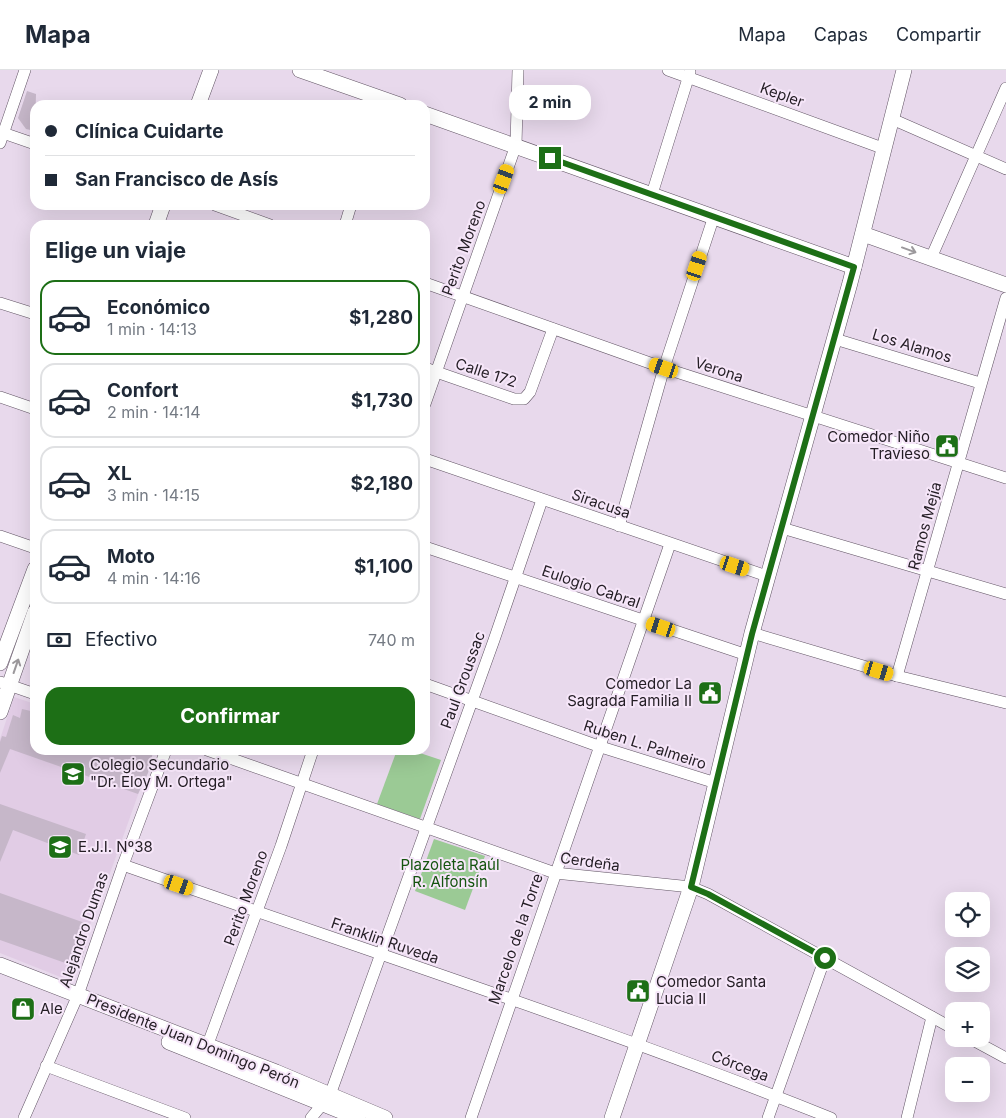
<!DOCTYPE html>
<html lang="es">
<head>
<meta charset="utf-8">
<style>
	:root { --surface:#fff; --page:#f6f6f7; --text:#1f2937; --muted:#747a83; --line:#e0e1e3; --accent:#1d6f16 }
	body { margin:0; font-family:Inter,sans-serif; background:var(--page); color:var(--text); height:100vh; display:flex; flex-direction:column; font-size:19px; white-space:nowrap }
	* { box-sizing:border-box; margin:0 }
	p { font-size:16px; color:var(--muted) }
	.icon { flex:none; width:28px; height:28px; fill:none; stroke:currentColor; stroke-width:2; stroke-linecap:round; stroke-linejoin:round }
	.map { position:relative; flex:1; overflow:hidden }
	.drawer { position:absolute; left:30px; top:150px; width:400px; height:535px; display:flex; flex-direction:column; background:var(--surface); border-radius:15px; box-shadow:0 5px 20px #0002 }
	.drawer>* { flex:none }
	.guide { position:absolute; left:30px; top:30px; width:400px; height:110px; border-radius:15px; box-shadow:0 5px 20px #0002; display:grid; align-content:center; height:110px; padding:0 15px; background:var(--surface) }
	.fabs { position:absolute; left:945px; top:822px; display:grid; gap:10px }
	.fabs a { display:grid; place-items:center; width:45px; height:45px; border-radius:10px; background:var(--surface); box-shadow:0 5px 20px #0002; font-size:25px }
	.end { position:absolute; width:22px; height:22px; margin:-11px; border:6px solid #1d6f16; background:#fff; box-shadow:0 0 0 2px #fff }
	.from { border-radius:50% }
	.bubble { position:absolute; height:35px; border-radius:15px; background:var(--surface); box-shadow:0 5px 20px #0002; font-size:16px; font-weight:700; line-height:35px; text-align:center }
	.car { position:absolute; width:15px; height:30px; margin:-15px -8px; border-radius:6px; box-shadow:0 0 4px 1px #0007; background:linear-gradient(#f5c518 24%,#345 0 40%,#f5c518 0 76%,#345 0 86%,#f5c518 0) }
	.guide b { display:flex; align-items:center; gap:18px; height:48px; font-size:19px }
	.guide b+b { border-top:1px solid var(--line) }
	.guide i { width:12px; height:12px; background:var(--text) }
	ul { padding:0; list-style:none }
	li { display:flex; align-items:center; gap:15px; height:75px; margin:0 10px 8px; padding:0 5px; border:2px solid var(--line); border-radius:15px }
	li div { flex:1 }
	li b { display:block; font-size:19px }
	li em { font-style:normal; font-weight:700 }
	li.on { border-color:var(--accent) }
	li>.icon { width:45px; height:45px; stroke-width:1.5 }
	h2 { padding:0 15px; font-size:22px; line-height:60px }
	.pay { display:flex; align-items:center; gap:12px; height:55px; padding:0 15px; font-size:19px }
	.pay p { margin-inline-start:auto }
	.action { display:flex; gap:10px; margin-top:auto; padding:10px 15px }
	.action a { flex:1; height:58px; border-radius:15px; background:var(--accent); color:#fff; font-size:20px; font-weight:700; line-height:58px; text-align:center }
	header { display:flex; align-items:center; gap:30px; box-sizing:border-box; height:70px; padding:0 25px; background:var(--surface); border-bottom:1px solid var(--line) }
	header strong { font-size:24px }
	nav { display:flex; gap:28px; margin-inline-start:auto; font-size:18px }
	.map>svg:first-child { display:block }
</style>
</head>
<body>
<header>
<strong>Mapa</strong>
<nav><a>Mapa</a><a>Capas</a><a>Compartir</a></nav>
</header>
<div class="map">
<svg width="1006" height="1048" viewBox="0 0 1006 1048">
	<rect width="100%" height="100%" fill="#e8d9ec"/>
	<path fill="#e1cce5" d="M14 627 35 634V680H154L104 820 68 910 0 883V669Z"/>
	<g fill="#9bca95">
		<path d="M397 680H411L441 690 420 749 377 734Z"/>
		<path d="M434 769 485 786 465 840 415 821Z"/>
	</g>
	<g fill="#c6b7c9">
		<path d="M27 21 36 24 35 61 26 59 18 48Z"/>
		<path d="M22 639 35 642V680H147L153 682 148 703 138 724 10 679 0 703V672L2 666 6 667 13 645 20 648Z"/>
		<path d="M0 734 86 764 79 785 13 760 0 792Z"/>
		<path d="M0 823 85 853 82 863 89 866 82 888 74 885 71 895 0 870Z"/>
	</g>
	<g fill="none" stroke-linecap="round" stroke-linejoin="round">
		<defs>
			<g id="street">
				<path d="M668 0 885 79"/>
				<path d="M892 49 1006 99"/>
				<path d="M0 62 35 74"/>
				<path d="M0 73 25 0"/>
				<path d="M652 124 690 2"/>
				<path d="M215 135 270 155"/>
				<path d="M345 155 351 135"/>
				<path d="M931 188 1006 18"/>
				<path d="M425 213 664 298 1006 408"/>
				<path d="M0 233 35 244"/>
				<path d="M835 269 980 313"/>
				<path d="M425 298 514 329H524L530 322 553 259"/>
				<path d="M0 327 35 339"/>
				<path d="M425 334 516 75 518 0"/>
				<path d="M425 389 767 506"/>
				<path d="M619 456 664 298 714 146"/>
				<path d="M782 458 1006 524"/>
				<path d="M0 466 35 478"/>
				<path d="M425 477 747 585"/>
				<path d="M752 563 897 606 1006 633"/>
				<path d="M897 606 1006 228"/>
				<path d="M0 612 35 624"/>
				<path d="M425 614 601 677 716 713"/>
				<path d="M207 680 555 803 691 817 708 824 954 959"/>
				<path d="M123 795C359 878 598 955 831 1048"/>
				<path d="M971 969 1006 988"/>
				<path d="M205 982 281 776 313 680"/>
				<path d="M46 996 185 1048"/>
				<path d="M24 1048 78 925 123 795 166 680"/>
				<path d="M311 1048 330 1025 494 570 542 430"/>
				<path d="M471 1048 670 474"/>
				<path d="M768 1048 825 888"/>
				<path d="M907 1048 932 947"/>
			</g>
			<g id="secondary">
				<path d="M300 0 400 35"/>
				<path d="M198 35 211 0"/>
				<path d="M425 44 854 197"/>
				<path d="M156 155 163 135"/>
				<path d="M863 164 1006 215"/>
				<path d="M0 593 35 499"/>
				<path d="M0 642 35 542"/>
				<path d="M0 895 276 1002 385 1048"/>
				<path d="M169 972 358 1048"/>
				<path d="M612 1048 691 817 752 563 850 213 904 0"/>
			</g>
		</defs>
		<use href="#street" stroke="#615464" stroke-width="12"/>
		<use href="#secondary" stroke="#615464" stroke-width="16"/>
		<use href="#street" stroke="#fff" stroke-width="11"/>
		<use href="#secondary" stroke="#fff" stroke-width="15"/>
	</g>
	<defs><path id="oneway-shaft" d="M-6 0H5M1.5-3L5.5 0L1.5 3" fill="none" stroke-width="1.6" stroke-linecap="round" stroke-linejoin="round" transform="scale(1.25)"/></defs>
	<g stroke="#9c999c">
		<use href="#oneway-shaft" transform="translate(909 180) rotate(20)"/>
		<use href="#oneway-shaft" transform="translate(16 596) rotate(-71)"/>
	</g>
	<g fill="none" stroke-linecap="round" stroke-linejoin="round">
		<path stroke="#1d6f16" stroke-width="6" d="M550 88 854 197 752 564 691 817 708 824 825 888"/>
	</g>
	<defs>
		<symbol id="civic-square" viewBox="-11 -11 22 22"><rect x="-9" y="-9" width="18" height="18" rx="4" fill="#1d6f16" stroke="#f6e6f9"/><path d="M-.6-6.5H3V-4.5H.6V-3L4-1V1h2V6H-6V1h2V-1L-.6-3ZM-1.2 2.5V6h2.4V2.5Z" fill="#fff"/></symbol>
		<symbol id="school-square" viewBox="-11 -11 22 22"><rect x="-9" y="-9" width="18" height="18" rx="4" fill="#1d6f16" stroke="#f6e6f9"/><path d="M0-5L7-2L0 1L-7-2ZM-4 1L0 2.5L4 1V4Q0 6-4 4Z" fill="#fff"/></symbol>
		<symbol id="shop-square" viewBox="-11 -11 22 22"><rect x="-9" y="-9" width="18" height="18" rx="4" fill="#1d6f16" stroke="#f6e6f9"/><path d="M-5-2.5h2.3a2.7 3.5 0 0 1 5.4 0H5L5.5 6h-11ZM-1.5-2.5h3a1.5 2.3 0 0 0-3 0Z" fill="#fff"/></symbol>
	</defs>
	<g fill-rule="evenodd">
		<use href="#civic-square" x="933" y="362" width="28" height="28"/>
		<use href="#civic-square" x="696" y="609" width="28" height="28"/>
		<use href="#school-square" x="59" y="690" width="28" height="28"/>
		<use href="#school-square" x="46" y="763" width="28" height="28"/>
		<use href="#civic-square" x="624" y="907" width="28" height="28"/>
		<use href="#shop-square" x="9" y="925" width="28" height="28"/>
	</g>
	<g text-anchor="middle" stroke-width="4" stroke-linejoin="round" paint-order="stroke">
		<g font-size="15" fill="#231d24" stroke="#f6e6f9">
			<text transform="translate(782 25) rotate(20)" y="5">Kepler</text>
			<text transform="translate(464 178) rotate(-70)" y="5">Perito Moreno</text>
			<text transform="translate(912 276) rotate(17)" y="5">Los Alamos</text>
			<text transform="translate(719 300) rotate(18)" y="5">Verona</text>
			<text transform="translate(486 303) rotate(18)" y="5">Calle 172</text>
			<text transform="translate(601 434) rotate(19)" y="5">Siracusa</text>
			<text transform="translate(925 456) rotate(-75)" y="5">Ramos Mejía</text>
			<text transform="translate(591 517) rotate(19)" y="5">Eulogio Cabral</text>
			<text transform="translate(463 610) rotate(-70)" y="5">Paul Groussac</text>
			<text transform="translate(645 675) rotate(18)" y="5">Ruben L. Palmeiro</text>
			<text transform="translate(590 792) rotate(8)" y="5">Cerdeña</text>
			<text transform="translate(246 828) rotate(-70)" y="5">Perito Moreno</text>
			<text transform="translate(84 860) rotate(-71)" y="5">Alejandro Dumas</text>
			<text transform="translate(516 869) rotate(-71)" y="5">Marcelo de la Torre</text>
			<text transform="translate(385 871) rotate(19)" y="5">Franklin Ruveda</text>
			<text transform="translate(193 971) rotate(22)" y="5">Presidente Juan Domingo Perón</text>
			<text transform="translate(740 996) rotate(21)" y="5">Córcega</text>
		</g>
		<g font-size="15" fill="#231d24" stroke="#f6e6f9" text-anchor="start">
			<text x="930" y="372" text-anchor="end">Comedor Niño<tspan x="930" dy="17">Travieso</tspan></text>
			<text x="692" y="619" text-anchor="end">Comedor La<tspan x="692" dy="17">Sagrada Familia II</tspan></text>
			<text x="90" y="700">Colegio Secundario<tspan x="90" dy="17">"Dr. Eloy M. Ortega"</tspan></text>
			<text x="78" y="782">E.J.I. Nº38</text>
			<text x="656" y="917">Comedor Santa<tspan x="656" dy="17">Lucia II</tspan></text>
			<text x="40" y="944">Ale</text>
		</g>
		<g font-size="15" fill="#14540f" stroke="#f6e6f9">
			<text x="450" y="800">Plazoleta Raúl<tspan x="450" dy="17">R. Alfonsín</tspan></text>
		</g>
	</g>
</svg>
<div class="fabs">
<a><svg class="icon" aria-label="locate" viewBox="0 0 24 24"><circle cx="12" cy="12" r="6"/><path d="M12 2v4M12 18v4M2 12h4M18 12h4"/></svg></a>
<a><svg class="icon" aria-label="layers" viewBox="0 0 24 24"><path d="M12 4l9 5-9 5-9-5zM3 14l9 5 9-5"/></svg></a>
<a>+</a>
<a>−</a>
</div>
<i class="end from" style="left:825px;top:888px"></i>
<i class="end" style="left:550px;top:88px"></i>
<div class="bubble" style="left:509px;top:15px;width:82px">2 min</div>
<i class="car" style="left:504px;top:109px;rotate:20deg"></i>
<i class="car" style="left:697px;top:196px;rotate:18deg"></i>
<i class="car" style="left:664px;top:298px;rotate:289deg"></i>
<i class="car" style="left:735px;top:496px;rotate:108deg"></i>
<i class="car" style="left:661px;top:557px;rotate:288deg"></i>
<i class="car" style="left:879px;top:601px;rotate:107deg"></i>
<i class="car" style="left:179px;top:815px;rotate:109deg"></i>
<div class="guide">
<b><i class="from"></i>Clínica Cuidarte</b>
<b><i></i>San Francisco de Asís</b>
</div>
<section class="drawer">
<h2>Elige un viaje</h2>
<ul>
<li class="on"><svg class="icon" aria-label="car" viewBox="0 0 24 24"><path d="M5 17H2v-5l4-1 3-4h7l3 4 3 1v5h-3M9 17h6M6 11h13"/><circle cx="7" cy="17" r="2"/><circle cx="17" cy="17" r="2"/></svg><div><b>Económico</b><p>1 min · 14:13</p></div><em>$1,280</em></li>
<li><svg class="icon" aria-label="car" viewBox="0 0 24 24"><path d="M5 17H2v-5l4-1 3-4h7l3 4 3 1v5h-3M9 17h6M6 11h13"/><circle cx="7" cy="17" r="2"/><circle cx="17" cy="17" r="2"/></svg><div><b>Confort</b><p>2 min · 14:14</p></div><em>$1,730</em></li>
<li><svg class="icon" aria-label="car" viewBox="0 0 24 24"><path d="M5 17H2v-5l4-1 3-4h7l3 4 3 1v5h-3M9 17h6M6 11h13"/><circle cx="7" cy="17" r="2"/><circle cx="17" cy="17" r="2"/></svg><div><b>XL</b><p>3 min · 14:15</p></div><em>$2,180</em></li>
<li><svg class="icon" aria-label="car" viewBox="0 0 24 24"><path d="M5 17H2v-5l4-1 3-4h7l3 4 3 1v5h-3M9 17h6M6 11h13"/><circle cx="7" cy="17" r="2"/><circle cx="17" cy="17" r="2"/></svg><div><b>Moto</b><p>4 min · 14:16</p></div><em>$1,100</em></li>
</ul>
<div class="pay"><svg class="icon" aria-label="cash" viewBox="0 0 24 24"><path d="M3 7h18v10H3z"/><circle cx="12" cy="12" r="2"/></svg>Efectivo<p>740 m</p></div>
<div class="action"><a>Confirmar</a></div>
</section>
</div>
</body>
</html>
